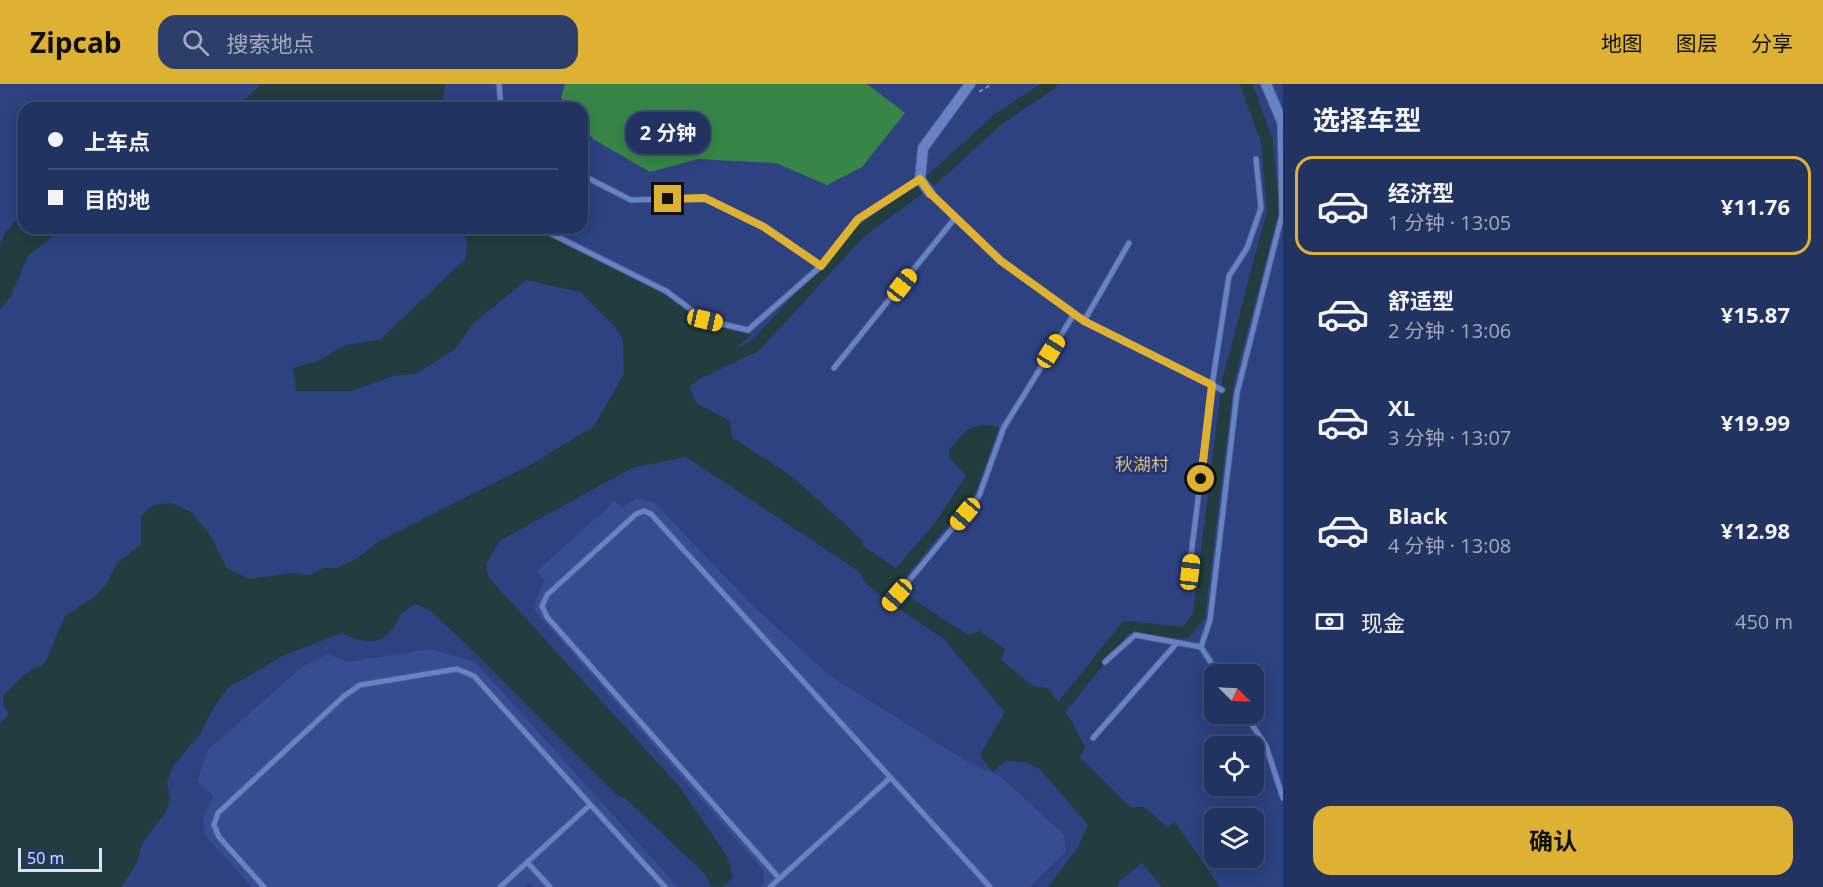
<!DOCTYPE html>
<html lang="zh">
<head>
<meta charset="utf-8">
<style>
	:root { --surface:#223261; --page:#2e3e6a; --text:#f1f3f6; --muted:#a2aabd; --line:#3f4d76; --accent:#deb133 }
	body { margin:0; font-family:"Open Sans","Noto Sans SC",sans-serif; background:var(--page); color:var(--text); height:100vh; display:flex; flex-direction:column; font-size:22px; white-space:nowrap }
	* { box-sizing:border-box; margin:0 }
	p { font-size:20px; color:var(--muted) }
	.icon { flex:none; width:33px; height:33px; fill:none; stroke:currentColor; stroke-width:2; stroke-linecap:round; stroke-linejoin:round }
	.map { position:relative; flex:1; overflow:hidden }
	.panel { display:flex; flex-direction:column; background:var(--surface); width:540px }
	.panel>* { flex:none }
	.top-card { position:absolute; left:18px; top:18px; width:570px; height:132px; border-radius:18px; box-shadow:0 3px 15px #0003,0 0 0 2px var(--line); display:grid; align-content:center; height:132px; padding:0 30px; background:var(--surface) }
	.needle { width:39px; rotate:114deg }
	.fabs { position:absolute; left:1204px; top:580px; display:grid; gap:12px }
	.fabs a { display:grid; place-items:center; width:60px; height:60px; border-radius:12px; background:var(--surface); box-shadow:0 3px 15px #0003,0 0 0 2px var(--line); font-size:30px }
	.scale { position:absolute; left:18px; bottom:15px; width:84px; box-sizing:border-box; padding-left:6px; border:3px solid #dae3fa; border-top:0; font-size:16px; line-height:21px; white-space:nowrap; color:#dae3fa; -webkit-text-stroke:4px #243775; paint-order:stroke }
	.end { position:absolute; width:27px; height:27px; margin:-14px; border:8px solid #deb133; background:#111; box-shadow:0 0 0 3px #111 }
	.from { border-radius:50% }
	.bubble { position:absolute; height:42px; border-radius:18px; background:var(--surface); box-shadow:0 3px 15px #0003,0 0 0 2px var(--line); font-size:20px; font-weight:700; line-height:42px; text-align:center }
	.car { position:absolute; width:18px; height:36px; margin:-18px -9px; border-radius:8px; box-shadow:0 0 4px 2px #0007; background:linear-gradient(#f5c518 24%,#345 0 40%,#f5c518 0 76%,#345 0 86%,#f5c518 0) }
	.top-card b { display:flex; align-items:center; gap:21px; height:57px; font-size:22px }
	.top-card b+b { border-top:2px solid var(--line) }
	.top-card i { width:15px; height:15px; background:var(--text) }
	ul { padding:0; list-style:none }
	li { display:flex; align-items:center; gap:18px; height:99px; margin:0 12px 9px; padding:0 18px; border:3px solid transparent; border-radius:18px }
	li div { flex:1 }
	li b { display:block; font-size:22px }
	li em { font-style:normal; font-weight:700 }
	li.active { border-color:var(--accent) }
	li>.icon { width:54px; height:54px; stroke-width:1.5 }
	h2 { padding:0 30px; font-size:27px; line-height:72px }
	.pay { display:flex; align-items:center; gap:15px; height:66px; padding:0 30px; font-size:22px }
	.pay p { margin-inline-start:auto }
	.button { display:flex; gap:12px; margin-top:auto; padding:12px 30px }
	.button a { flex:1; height:69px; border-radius:18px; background:var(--accent); color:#111; font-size:24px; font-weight:700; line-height:69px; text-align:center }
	header { display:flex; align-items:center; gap:36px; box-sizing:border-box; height:84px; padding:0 30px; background:var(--accent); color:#111 }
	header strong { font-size:28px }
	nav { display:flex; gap:33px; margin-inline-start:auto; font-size:21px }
	.search { width:420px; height:54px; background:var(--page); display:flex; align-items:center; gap:15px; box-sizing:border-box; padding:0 21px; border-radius:18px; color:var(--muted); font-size:22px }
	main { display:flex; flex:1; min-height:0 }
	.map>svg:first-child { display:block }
</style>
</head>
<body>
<header>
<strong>Zipcab</strong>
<div class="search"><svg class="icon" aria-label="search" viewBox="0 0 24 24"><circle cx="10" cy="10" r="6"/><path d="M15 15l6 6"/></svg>搜索地点</div>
<nav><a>地图</a><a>图层</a><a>分享</a></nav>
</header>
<main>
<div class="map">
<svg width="1283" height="803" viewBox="0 0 1283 803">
	<rect width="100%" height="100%" fill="#2e4281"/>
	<g fill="#384d91">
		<path d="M636 415 654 418 750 519 830 592 969 679 1001 693 1064 751 1066 768 1029 803H761L764 800 763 786 534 526 537 513 545 496 537 487 615 417 622 424Z"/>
		<path d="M430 565 475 578 678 803H534L529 798 523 803H252L205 751 203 735 213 712 197 697 208 666 301 584 328 570 348 578Z"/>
	</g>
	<path fill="#378647" d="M565 0H867L905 29 862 83 827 101 776 79 698 75 650 88 593 55 582 41V24H569L561 14Z"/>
	<g fill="#223c3f">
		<path d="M261 0H445L442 24H236Z"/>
		<path d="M24 127V144H63L28 172 10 214 0 225V161L5 149Z"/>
		<path d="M457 144H532L665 209 703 239 751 251 681 311 730 337 732 353 794 394 863 457V462L896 484 935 439 966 392 949 374V366C966 346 971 337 999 343L977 406 902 497 908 512 968 551 980 547 1005 565 1001 576 1033 602 1048 604 1071 636 1085 663 1080 674 1130 723H1144L1167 743 1175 738 1220 803H1162L1142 779 1120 796 1117 803H1048L1077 765 1088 741 1040 685 1025 678 1005 677 993 688 980 671 1005 628 944 555 886 516 865 499 860 488 686 373 632 384 499 457 486 481 489 494 678 701 727 772 733 794 721 803 711 802 704 789 626 715 617 711 457 551C443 540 433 525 415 520L400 530C391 560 367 563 342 549L282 572 228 604 214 623 200 650 173 682 167 698 170 714 166 728 143 758 136 781 121 803H0V639L7 633 8 628 4 624 3 612 25 590 45 579 65 532 94 513 107 499 118 478 141 460V432L153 421 172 419 191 428 209 449 227 484 249 495 294 489 310 491 323 484H336L358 474 379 457 534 379 594 342 624 290 623 258 617 245 580 208 526 196 473 240 455 265 416 290 393 292 352 307H296L293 284 317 277 346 261 381 255 466 174 467 155Z"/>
	</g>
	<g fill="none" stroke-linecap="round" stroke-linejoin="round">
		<g stroke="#223c3f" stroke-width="12">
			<path d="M702 287 755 262 860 148 934 94 997 36 1051 0"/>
			<path d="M678 295 696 330"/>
			<path d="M1053 634 1126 543 1185 549 1199 532 1228 297 1273 127 1267 57 1246 0"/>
		</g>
		<defs>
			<g id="service">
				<path d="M499 0 501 24"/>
				<path d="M582 91 631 116 705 114 764 143 821 182"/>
				<path d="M930 109 1001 177 1084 237 1222 306"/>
				<path d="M540 144 666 207 705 236 748 246 821 182 858 135 920 95"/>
				<path d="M1084 237 1129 159"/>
				<path d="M834 284 955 134"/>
				<path d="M1189 488 1212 301 1229 192 1247 164 1261 124 1256 75"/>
				<path d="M888 522 979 412 1004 343 1074 230"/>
				<path d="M1105 578 1135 551 1201 563"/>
				<path d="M1219 591 1201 563 1210 536 1237 309 1282 131 1280 39"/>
				<path d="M1245 630 1266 662 1283 714"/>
				<path d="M1093 654 1176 560"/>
				<path d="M527 778 550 803"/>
				<path d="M779 794 547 533 542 522 547 511 636 430 644 427 651 430 990 803"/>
				<path d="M264 803 219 753 214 741 218 729 344 612 360 601 457 585 474 592 665 803"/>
				<path d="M500 803 590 721"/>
				<path d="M770 803 890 694"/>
			</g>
			<g id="minor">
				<path d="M1266 0 1283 40"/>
				<path d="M930 109 920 95 923 64 970 0"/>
			</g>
		</defs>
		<use href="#service" stroke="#49588a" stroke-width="7"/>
		<use href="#minor" stroke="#49588a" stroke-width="12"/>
		<path stroke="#7b8ab7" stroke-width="2" stroke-dasharray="4.5 3" stroke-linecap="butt" d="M979 8 992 0"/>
		<use href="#service" stroke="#6882c6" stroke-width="5"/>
		<use href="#minor" stroke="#6882c6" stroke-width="10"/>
	</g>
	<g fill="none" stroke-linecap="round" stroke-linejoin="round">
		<path stroke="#deb133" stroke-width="8" d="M668 115 705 114 764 143 821 182 858 135 920 95 930 109 1001 177 1084 237 1212 301 1201 395"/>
	</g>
	<g text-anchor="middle" stroke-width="6" stroke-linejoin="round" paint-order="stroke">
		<g font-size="18" fill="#d9ba70" stroke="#243775">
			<text x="1142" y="387">秋湖村</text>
		</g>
	</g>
</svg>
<div class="fabs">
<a><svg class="needle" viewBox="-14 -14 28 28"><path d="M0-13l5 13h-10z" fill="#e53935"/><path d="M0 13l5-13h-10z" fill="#a2aabd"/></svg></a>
<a><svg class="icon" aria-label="locate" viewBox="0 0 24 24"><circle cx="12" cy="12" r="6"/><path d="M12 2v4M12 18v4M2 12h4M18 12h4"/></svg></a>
<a><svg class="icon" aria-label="layers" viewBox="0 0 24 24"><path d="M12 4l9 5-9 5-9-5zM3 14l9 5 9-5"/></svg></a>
</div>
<div class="scale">50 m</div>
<i class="end from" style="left:1201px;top:395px"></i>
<i class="end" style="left:668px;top:115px"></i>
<div class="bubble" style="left:626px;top:28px;width:84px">2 分钟</div>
<i class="car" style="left:902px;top:201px;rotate:38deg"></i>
<i class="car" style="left:705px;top:236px;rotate:103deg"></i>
<i class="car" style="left:1051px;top:267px;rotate:32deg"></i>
<i class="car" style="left:965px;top:430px;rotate:220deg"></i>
<i class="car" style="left:1190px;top:488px;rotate:7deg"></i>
<i class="car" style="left:897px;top:511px;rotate:221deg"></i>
<div class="top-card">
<b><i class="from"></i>上车点</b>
<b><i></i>目的地</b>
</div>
</div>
<section class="panel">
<h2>选择车型</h2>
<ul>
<li class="active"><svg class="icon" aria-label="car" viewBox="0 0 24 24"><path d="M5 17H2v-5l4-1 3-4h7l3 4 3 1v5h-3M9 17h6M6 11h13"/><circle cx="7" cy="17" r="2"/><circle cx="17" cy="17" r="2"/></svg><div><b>经济型</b><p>1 分钟 · 13:05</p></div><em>¥11.76</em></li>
<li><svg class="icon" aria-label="car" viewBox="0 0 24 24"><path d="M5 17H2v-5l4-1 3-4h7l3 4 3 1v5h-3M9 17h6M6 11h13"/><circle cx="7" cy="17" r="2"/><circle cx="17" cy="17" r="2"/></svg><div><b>舒适型</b><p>2 分钟 · 13:06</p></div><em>¥15.87</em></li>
<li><svg class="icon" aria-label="car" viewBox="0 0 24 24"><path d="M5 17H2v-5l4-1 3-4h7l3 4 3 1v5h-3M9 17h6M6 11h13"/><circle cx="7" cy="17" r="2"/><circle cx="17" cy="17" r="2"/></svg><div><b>XL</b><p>3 分钟 · 13:07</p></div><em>¥19.99</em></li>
<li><svg class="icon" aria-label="car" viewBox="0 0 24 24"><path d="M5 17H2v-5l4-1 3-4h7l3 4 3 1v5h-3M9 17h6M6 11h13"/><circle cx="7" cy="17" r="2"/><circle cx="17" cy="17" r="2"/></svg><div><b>Black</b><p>4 分钟 · 13:08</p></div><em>¥12.98</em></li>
</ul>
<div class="pay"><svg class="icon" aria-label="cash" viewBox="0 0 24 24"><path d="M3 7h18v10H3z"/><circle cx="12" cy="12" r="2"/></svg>现金<p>450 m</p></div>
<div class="button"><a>确认</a></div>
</section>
</main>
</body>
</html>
